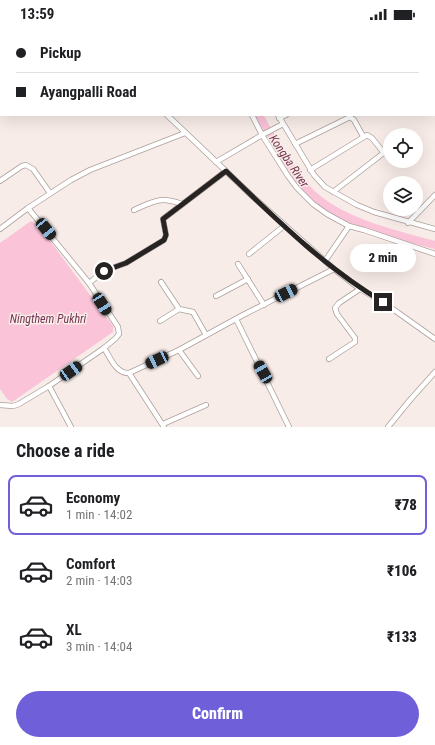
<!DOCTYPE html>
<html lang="en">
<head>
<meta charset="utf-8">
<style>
	:root { --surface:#fff; --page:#f6f6f6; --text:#202124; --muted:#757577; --line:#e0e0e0; --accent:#6f60da }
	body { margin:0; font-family:"Roboto Condensed",sans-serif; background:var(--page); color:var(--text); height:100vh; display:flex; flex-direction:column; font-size:15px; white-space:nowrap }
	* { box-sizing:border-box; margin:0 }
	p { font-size:13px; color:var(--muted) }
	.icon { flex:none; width:22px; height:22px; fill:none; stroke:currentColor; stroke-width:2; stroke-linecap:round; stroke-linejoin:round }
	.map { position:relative; height:399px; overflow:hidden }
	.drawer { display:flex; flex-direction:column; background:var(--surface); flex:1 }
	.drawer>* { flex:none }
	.guide { position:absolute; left:0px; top:0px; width:435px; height:88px; box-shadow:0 4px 16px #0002; display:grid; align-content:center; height:88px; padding:0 16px; background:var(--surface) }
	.buttons { position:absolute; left:383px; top:100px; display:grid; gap:8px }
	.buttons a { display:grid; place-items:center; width:40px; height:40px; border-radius:50%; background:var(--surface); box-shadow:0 4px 16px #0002; font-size:20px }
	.end { position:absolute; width:18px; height:18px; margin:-9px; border:5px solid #272322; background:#fff; box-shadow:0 0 0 2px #fff }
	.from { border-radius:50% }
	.bubble { position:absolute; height:28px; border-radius:14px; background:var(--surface); box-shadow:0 4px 16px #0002; font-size:13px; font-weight:800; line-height:28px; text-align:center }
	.car { position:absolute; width:12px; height:24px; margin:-12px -6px; border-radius:5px; box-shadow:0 0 3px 1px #0007; background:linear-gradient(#222 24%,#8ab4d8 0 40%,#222 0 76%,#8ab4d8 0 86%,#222 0) }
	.guide b { display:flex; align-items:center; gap:14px; height:38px; font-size:15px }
	.guide b+b { border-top:1px solid var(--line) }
	.guide i { width:10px; height:10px; background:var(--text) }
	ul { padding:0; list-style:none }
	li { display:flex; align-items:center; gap:12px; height:60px; margin:0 8px 6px; padding:0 8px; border:2px solid transparent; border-radius:8px }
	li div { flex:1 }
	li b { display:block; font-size:15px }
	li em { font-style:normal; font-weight:800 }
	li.current { border-color:var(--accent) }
	li>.icon { width:36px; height:36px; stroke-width:1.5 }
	h2 { padding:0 16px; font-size:18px; line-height:48px }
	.button { display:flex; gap:8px; margin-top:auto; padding:8px 16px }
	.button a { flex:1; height:46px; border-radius:24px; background:var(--accent); color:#fff; font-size:16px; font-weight:800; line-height:46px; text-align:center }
	.status { display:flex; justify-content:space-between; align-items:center; height:28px; padding:0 20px; background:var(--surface); direction:ltr }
	.status svg { height:11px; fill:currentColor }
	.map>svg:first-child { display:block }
</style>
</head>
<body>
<div class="status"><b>13:59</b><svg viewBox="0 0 49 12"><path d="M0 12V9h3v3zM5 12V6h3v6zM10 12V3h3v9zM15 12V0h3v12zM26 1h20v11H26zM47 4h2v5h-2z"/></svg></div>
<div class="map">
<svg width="435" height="399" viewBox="0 0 435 399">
	<rect width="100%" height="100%" fill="#f8ece8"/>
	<path fill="#fac3d8" d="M31 193 39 198 113 298V304L12 374 7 371 0 361V215Z"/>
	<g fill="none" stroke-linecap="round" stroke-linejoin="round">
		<g stroke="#fac3d8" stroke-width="8">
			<path d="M229 1V0"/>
			<path d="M259 87C272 110 284 132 300 152 304 156 307 162 312 166 341 194 397 207 435 217"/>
		</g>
		<defs>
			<g id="minor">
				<path d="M82 0 83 1"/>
				<path d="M222 0V1"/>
				<path d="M242 0V1"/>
				<path d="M114 1 115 0"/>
				<path d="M0 2 2 0"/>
				<path d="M434 3 435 4"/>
				<path d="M0 42 1 43"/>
				<path d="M434 44H435"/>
				<path d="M167 87 251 167 334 241 360 261 383 274 435 311"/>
				<path d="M278 87 314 147 325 159 357 177 374 184 435 201"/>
				<path d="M279 90 286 87"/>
				<path d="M283 96 262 107 288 148 297 160 313 176 327 186 349 198 364 202 435 226"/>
				<path d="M295 116 350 89 354 92 363 108"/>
				<path d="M216 134 262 107 252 87"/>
				<path d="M310 142 367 107 372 110 384 125"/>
				<path d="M0 153 22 138 26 137 33 141 50 165"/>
				<path d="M333 164 390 120"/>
				<path d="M28 180 89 255 118 299 119 306 116 310 104 320"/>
				<path d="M134 182C155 173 159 168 182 176"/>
				<path d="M408 195 435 167"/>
				<path d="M0 201 28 180 71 152 90 142 185 105"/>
				<path d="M249 226 284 198"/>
				<path d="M325 233 349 198"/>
				<path d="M238 236 264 277"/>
				<path d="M161 254 179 281 193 284 206 307"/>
				<path d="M89 255 104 243 126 235 164 212 166 207 163 191 226 143"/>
				<path d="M216 268 248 251"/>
				<path d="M236 291 289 399"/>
				<path d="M160 293 179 281"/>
				<path d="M179 322 198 348"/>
				<path d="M329 331 355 314V310L337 286 335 280 339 275 360 261"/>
				<path d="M129 345 164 399"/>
				<path d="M49 358 71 399"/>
				<path d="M0 377 13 378 19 376 49 358 104 320C110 329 116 346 129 345L179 322 243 287 334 241"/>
				<path d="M163 396 206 377"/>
				<path d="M388 399 410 372 435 344"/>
			</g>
		</defs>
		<use href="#minor" stroke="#aba09c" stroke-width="6"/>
		<use href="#minor" stroke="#fff" stroke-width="4.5"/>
	</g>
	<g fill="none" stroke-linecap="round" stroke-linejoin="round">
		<path stroke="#272322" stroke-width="5" d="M104 243 126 235 164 212 166 207 163 191 226 143C275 190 324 239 383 274"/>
	</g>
	<g text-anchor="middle" stroke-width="3" stroke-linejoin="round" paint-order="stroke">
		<g font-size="12" font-style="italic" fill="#763552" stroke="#f8ece8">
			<text transform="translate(289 133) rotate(56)" y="4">Kongba River</text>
			<text x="48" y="295">Ningthem Pukhri</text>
		</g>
	</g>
</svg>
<div class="buttons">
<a><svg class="icon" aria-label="locate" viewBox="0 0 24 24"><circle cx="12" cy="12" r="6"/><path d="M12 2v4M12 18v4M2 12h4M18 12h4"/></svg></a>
<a><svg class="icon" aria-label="layers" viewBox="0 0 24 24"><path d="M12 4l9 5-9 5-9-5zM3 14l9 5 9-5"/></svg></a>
</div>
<i class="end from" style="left:104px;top:243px"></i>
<i class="end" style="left:383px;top:274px"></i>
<div class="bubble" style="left:350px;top:216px;width:66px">2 min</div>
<i class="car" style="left:46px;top:201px;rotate:141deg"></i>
<i class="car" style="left:286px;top:265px;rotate:63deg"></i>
<i class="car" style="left:102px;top:276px;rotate:147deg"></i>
<i class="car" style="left:157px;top:332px;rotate:245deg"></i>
<i class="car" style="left:71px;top:343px;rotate:55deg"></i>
<i class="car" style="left:263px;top:344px;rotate:330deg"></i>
<div class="guide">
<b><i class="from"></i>Pickup</b>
<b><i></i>Ayangpalli Road</b>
</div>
</div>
<section class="drawer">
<h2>Choose a ride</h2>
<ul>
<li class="current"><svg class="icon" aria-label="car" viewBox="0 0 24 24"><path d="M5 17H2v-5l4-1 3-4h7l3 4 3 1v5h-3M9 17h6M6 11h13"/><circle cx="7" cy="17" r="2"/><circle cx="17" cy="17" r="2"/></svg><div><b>Economy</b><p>1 min · 14:02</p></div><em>₹78</em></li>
<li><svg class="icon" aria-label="car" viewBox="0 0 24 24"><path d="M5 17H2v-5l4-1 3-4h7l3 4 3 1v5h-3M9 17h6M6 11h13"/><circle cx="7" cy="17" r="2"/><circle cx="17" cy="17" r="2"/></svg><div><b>Comfort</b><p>2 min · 14:03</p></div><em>₹106</em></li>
<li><svg class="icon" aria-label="car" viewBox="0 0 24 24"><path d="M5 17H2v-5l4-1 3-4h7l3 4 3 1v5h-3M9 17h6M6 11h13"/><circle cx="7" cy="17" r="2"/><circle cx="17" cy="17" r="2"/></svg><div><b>XL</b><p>3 min · 14:04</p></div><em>₹133</em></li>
</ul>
<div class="button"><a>Confirm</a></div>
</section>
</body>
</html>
